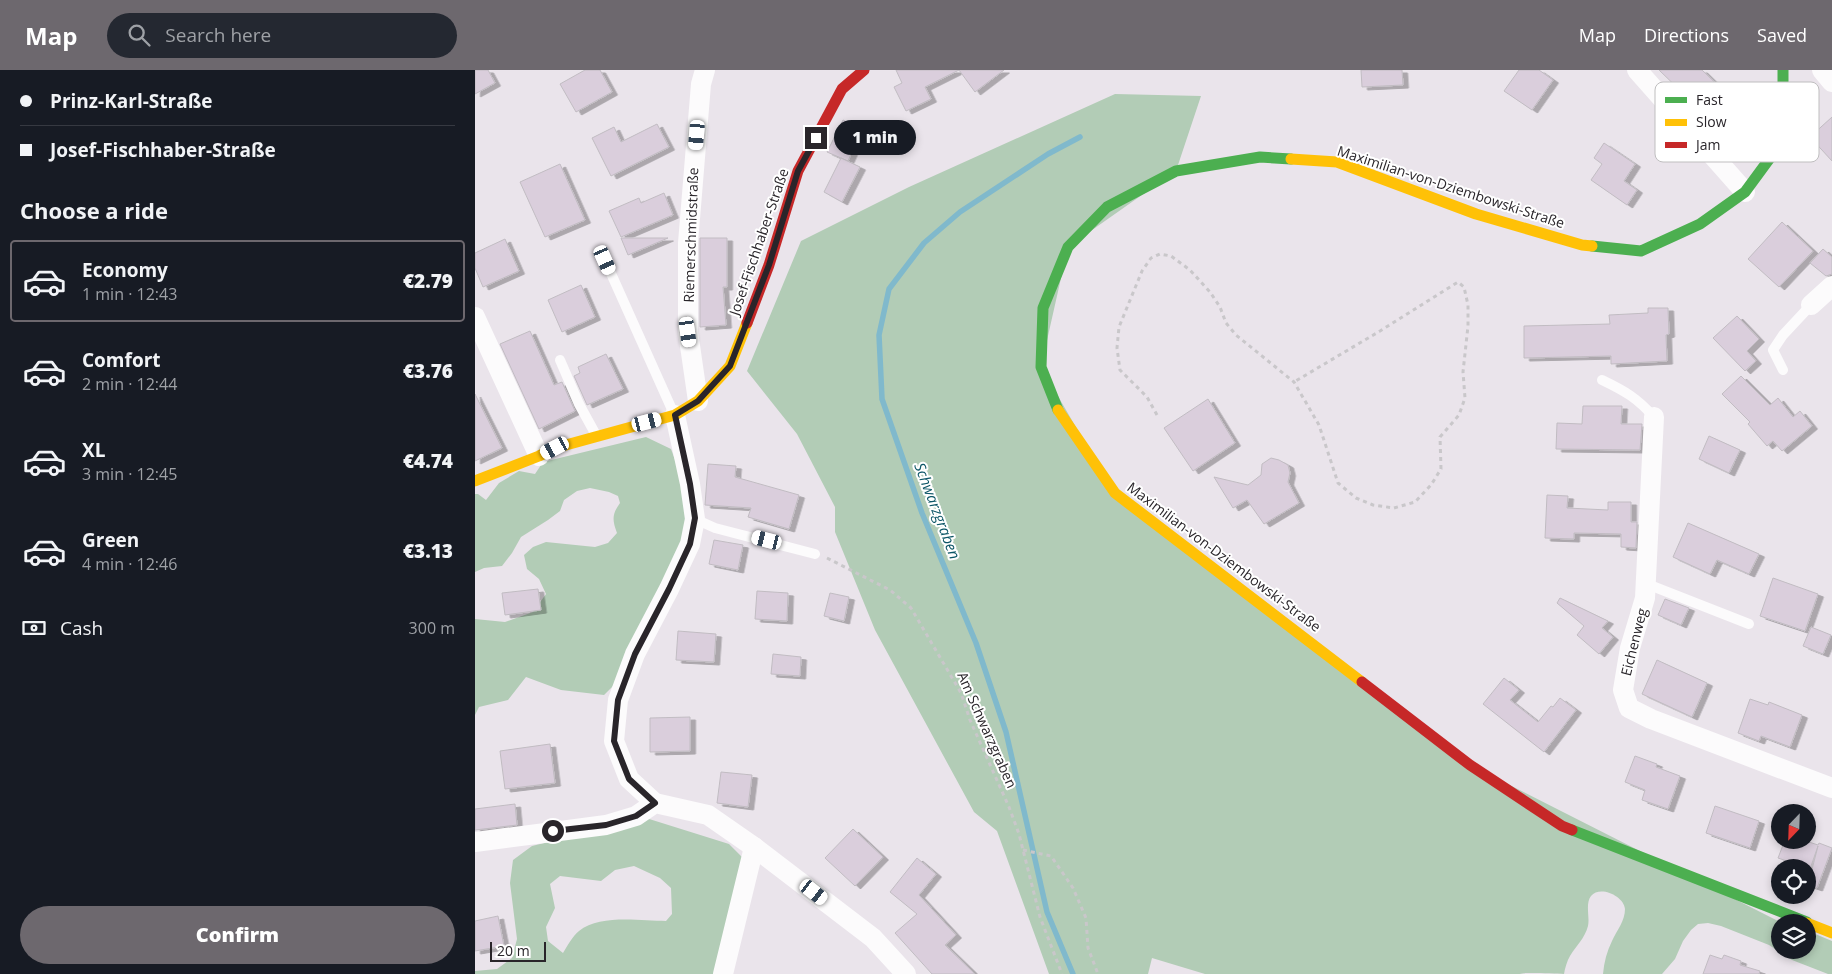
<!DOCTYPE html>
<html lang="en">
<head>
<meta charset="utf-8">
<style>
	:root { --surface:#171b24; --page:#242831; --text:#f1f3f6; --muted:#9ea1a6; --line:#363941; --accent:#6d686e }
	body { margin:0; font-family:"Open Sans",sans-serif; background:var(--page); color:var(--text); height:100vh; display:flex; flex-direction:column; font-size:19px; white-space:nowrap }
	* { box-sizing:border-box; margin:0 }
	p { font-size:16px; color:var(--muted) }
	.icon { flex:none; width:28px; height:28px; fill:none; stroke:currentColor; stroke-width:2; stroke-linecap:round; stroke-linejoin:round }
	.map { position:relative; flex:1; overflow:hidden }
	.side { display:flex; flex-direction:column; background:var(--surface); width:475px }
	.side>* { flex:none }
	.guide { display:grid; align-content:center; height:110px; padding:0 20px; background:var(--surface) }
	.needle { width:32px; rotate:203deg }
	.controls { position:absolute; left:1296px; top:734px; display:grid; gap:10px }
	.controls a { display:grid; place-items:center; width:45px; height:45px; border-radius:50%; background:var(--surface); box-shadow:0 2px 8px #0003; font-size:25px }
	.scale { position:absolute; left:15px; bottom:12px; width:56px; box-sizing:border-box; padding-left:5px; border:2px solid #29252a; border-top:0; font-size:14px; line-height:18px; white-space:nowrap; color:#29252a; -webkit-text-stroke:4px #fff; paint-order:stroke }
	.end { position:absolute; width:22px; height:22px; margin:-11px; border:6px solid #29252a; background:#fff; box-shadow:0 0 0 2px #fff }
	.from { border-radius:50% }
	.bubble { position:absolute; height:35px; border-radius:18px; background:var(--surface); box-shadow:0 2px 8px #0003; font-size:16px; font-weight:800; line-height:35px; text-align:center }
	.car { position:absolute; width:15px; height:30px; margin:-15px -8px; border-radius:6px; box-shadow:0 0 4px 1px #0007; background:linear-gradient(#fff 24%,#345 0 40%,#fff 0 76%,#345 0 86%,#fff 0) }
	.guide b { display:flex; align-items:center; gap:18px; height:48px; font-size:19px }
	.guide b+b { border-top:1px solid var(--line) }
	.guide i { width:12px; height:12px; background:var(--text) }
	ul { padding:0; list-style:none }
	li { display:flex; align-items:center; gap:15px; height:82px; margin:0 10px 8px; padding:0 10px; border:2px solid transparent; border-radius:5px }
	li div { flex:1 }
	li b { display:block; font-size:19px }
	li em { font-style:normal; font-weight:800 }
	li.active { border-color:var(--accent) }
	li>.icon { width:45px; height:45px; stroke-width:1.5 }
	h2 { padding:0 20px; font-size:22px; line-height:60px }
	.pay { display:flex; align-items:center; gap:12px; height:55px; padding:0 20px; font-size:19px }
	.pay p { margin-inline-start:auto }
	.cta { display:flex; gap:10px; margin-top:auto; padding:10px 20px }
	.cta a { flex:1; height:58px; border-radius:30px; background:var(--accent); color:#fff; font-size:20px; font-weight:800; line-height:58px; text-align:center }
	header { display:flex; align-items:center; gap:30px; box-sizing:border-box; height:70px; padding:0 25px; background:var(--accent); color:#fff }
	header strong { font-size:24px }
	nav { display:flex; gap:28px; margin-inline-start:auto; font-size:18px }
	.search { width:350px; height:45px; background:var(--page); display:flex; align-items:center; gap:12px; box-sizing:border-box; padding:0 18px; border-radius:28px; color:var(--muted); font-size:19px }
	main { display:flex; flex:1; min-height:0 }
	.map>svg:first-child { display:block }
</style>
</head>
<body>
<header>
<strong>Map</strong>
<div class="search"><svg class="icon" aria-label="search" viewBox="0 0 24 24"><circle cx="10" cy="10" r="6"/><path d="M15 15l6 6"/></svg>Search here</div>
<nav><a>Map</a><a>Directions</a><a>Saved</a></nav>
</header>
<main>
<section class="side">
<div class="guide">
<b><i class="from"></i>Prinz-Karl-Straße</b>
<b><i></i>Josef-Fischhaber-Straße</b>
</div>
<h2>Choose a ride</h2>
<ul>
<li class="active"><svg class="icon" aria-label="car" viewBox="0 0 24 24"><path d="M5 17H2v-5l4-1 3-4h7l3 4 3 1v5h-3M9 17h6M6 11h13"/><circle cx="7" cy="17" r="2"/><circle cx="17" cy="17" r="2"/></svg><div><b>Economy</b><p>1 min · 12:43</p></div><em>€2.79</em></li>
<li><svg class="icon" aria-label="car" viewBox="0 0 24 24"><path d="M5 17H2v-5l4-1 3-4h7l3 4 3 1v5h-3M9 17h6M6 11h13"/><circle cx="7" cy="17" r="2"/><circle cx="17" cy="17" r="2"/></svg><div><b>Comfort</b><p>2 min · 12:44</p></div><em>€3.76</em></li>
<li><svg class="icon" aria-label="car" viewBox="0 0 24 24"><path d="M5 17H2v-5l4-1 3-4h7l3 4 3 1v5h-3M9 17h6M6 11h13"/><circle cx="7" cy="17" r="2"/><circle cx="17" cy="17" r="2"/></svg><div><b>XL</b><p>3 min · 12:45</p></div><em>€4.74</em></li>
<li><svg class="icon" aria-label="car" viewBox="0 0 24 24"><path d="M5 17H2v-5l4-1 3-4h7l3 4 3 1v5h-3M9 17h6M6 11h13"/><circle cx="7" cy="17" r="2"/><circle cx="17" cy="17" r="2"/></svg><div><b>Green</b><p>4 min · 12:46</p></div><em>€3.13</em></li>
</ul>
<div class="pay"><svg class="icon" aria-label="cash" viewBox="0 0 24 24"><path d="M3 7h18v10H3z"/><circle cx="12" cy="12" r="2"/></svg>Cash<p>300 m</p></div>
<div class="cta"><a>Confirm</a></div>
</section>
<div class="map">
<svg width="1357" height="904" viewBox="0 0 1357 904">
	<defs>
		<filter id="shadow"><feDropShadow dx="5.5" dy="3" stdDeviation="0" flood-color="#0004"/></filter>
	</defs>
	<rect width="100%" height="100%" fill="#eae4eb"/>
	<g fill="#b2ccb6" fill-rule="evenodd">
		<path d="M640 24 726 26 701 101 593 177 566 297 634 414 995 695 1305 852V880H1332L1333 861 1357 871V904H1353L1317 890 1294 875 1246 856 1233 853 1223 854 1216 860 1208 871 1200 889 1187 904H1128C1129 892 1132 881 1137 871 1142 860 1150 851 1150 839 1149 826 1125 815 1116 826 1110 834 1115 847 1113 856 1110 868 1101 876 1095 886 1092 891 1090 898 1089 904 1080 904 1050 902 1045 904H730L677 888 673 904H574L522 761 499 742 400 560 360 462V437L322 364 272 301 326 171 434 117Z"/>
		<path d="M171 367 196 379 209 414 211 469 141 613 129 625 86 620 51 607 33 630 4 637 0 645V549L30 552 58 542 71 524 64 509 52 499 49 485 58 477 71 472 120 477 133 473 142 463C137 450 137 444 145 433L143 426 134 422 115 418 102 421 89 430 85 441 73 450 46 467 37 483 27 496 9 498 0 502V424H3L11 430 24 413 44 401 60 404 68 392Z"/>
		<path d="M171 748 254 774 267 787 244 904H0V901L22 899 37 888 42 869 35 813 38 790 57 776ZM159 796 185 808 196 818 197 844 191 851C165 851 125 844 104 861 97 867 93 875 88 883L73 871 71 857 80 838 75 814 85 806 126 811 140 800Z"/>
	</g>
	<g fill="none" stroke-linecap="round" stroke-linejoin="round">
		<path stroke="#80b9cc" stroke-width="5.5" d="M598 904 572 842 531 662 501 573 447 443 407 329 404 265 414 219 449 173 485 142 573 84 605 67"/>
	</g>
	<g fill="#dacedc" stroke="#c1bcc2" filter="url(#shadow)">
		<path d="M0 0H13L20 13 0 24Z"/>
		<path d="M110 0H125L137 22 101 42 85 14Z"/>
		<path d="M421 0H529L500 22 484 0 450 17 456 29 431 41 419 17 427 13Z"/>
		<path d="M886 0H927L928 15 887 17Z"/>
		<path d="M1044 0H1064L1078 10 1057 40 1029 21Z"/>
		<path d="M1184 0H1227L1263 35 1242 56Z"/>
		<path d="M1357 47V91L1335 67Z"/>
		<path d="M368 50 387 59 373 91 352 82Z"/>
		<path d="M182 54 194 77 136 106 117 68 139 57 146 72Z"/>
		<path d="M1129 73 1160 94 1149 111 1162 120 1152 135 1116 110 1127 94 1119 88Z"/>
		<path d="M366 88 385 97 367 132 349 122Z"/>
		<path d="M85 94 110 150 70 167 45 112Z"/>
		<path d="M189 123 198 145 146 167 134 141 164 128 166 133Z"/>
		<path d="M1307 152 1338 181 1304 217 1273 189Z"/>
		<path d="M146 168H193L153 185Z"/>
		<path d="M225 168H252V217H248L251 255 225 257Z"/>
		<path d="M30 169 44 201 8 217 0 198V183Z"/>
		<path d="M1348 179 1357 187V204L1351 206 1335 193Z"/>
		<path d="M106 215 120 247 87 262 73 230Z"/>
		<path d="M1173 238H1193L1194 264 1191 265 1192 291 1136 294V286L1049 288V256L1135 254 1134 245 1173 243Z"/>
		<path d="M1262 246 1284 269 1272 281 1281 291 1270 301 1238 268Z"/>
		<path d="M55 261 79 315 87 312 100 341 64 359 25 274Z"/>
		<path d="M131 284 148 319 112 335 99 306 105 303 103 297Z"/>
		<path d="M1266 306 1295 335 1303 328 1318 347 1325 341 1337 356 1307 381 1298 371 1292 376 1273 354 1275 352 1247 324Z"/>
		<path d="M0 324 27 378 0 391Z"/>
		<path d="M733 329 760 373 718 401 689 358Z"/>
		<path d="M1108 336H1147L1146 354H1167L1165 380 1081 379 1082 353 1107 354Z"/>
		<path d="M1234 366 1265 380 1254 403 1224 389Z"/>
		<path d="M796 388 804 390 813 395 815 403 813 412 824 433 789 454 772 430 758 438 739 407 773 415 786 405 787 394Z"/>
		<path d="M233 394 261 396 260 407 324 425 314 459 273 447 276 438 230 435Z"/>
		<path d="M1072 425 1093 426 1092 438 1133 440V432H1156V452H1162L1161 478 1146 477V464L1099 463V469L1070 468Z"/>
		<path d="M1213 453 1284 484 1274 504 1242 490 1235 504 1198 487Z"/>
		<path d="M239 470 268 475 263 500 234 494Z"/>
		<path d="M1298 508 1343 524 1330 561 1285 546Z"/>
		<path d="M63 519 66 540 30 545 27 523Z"/>
		<path d="M282 521 313 523 312 551 280 549Z"/>
		<path d="M355 523 374 527 369 551 349 546Z"/>
		<path d="M1085 528 1133 551 1127 558 1138 567 1124 584 1102 565 1109 556 1082 533Z"/>
		<path d="M1190 529 1214 538 1206 555 1183 545Z"/>
		<path d="M1336 557 1356 565 1348 584 1328 576Z"/>
		<path d="M203 561 241 564 239 592 201 590Z"/>
		<path d="M298 584 326 587 325 606 296 604Z"/>
		<path d="M1182 590 1232 613 1217 647 1167 624Z"/>
		<path d="M1029 608 1044 620 1035 630 1063 652 1076 636 1078 637 1085 628 1101 640 1069 682 1008 634Z"/>
		<path d="M1275 629 1293 635 1294 632 1327 645 1315 677 1286 666 1284 671 1263 663Z"/>
		<path d="M215 647V681L175 682V648Z"/>
		<path d="M75 674 80 713 30 719 25 681Z"/>
		<path d="M1160 686 1182 694 1181 697 1205 706 1193 739 1167 730 1170 720 1150 712Z"/>
		<path d="M246 702 277 705 273 737 242 733Z"/>
		<path d="M40 734 42 755 0 760V739Z"/>
		<path d="M1240 736 1284 751 1275 778 1231 763Z"/>
		<path d="M378 759 408 787 380 816 350 788Z"/>
		<path d="M1310 770H1328L1343 775 1344 773 1357 778 1342 818 1333 815 1343 776 1335 799 1303 788Z"/>
		<path d="M442 788 461 804 444 825 481 865 470 875 500 904H457L420 863 442 844 415 822Z"/>
		<path d="M23 846 29 876 0 881V851Z"/>
		<path d="M1235 885 1247 889 1249 885 1266 891 1265 895 1285 901 1284 904H1228Z"/>
	</g>
	<g fill="none" stroke-linecap="round" stroke-linejoin="round">
		<g stroke="#c9c7ca" stroke-width="3" stroke-dasharray="4 4" stroke-linecap="butt">
			<path d="M682 345 672 327 645 300 642 278 644 257 667 201 676 188 685 184 696 186 715 200 735 222 745 237 751 253 761 265 819 312 844 355 863 413 881 428 898 435 919 438 940 432 956 415 966 399 965 367 984 345 990 328 988 302 993 256V235L989 217 983 212 905 261 819 312"/>
			<path d="M352 488 415 520 436 538 486 623 495 650 534 737 544 764 565 847 587 904"/>
			<path d="M548 780 576 786 598 818 611 848 613 878 623 904"/>
		</g>
		<g stroke="#fcfbfc" stroke-width="10">
			<path d="M130 190 199 344"/>
			<path d="M85 290 104 334 121 365"/>
			<path d="M1308 300 1298 280 1308 265 1336 235"/>
			<path d="M1127 310C1150 321 1162 328 1179 347"/>
			<path d="M220 449 240 458 340 484"/>
			<path d="M1172 514 1274 554"/>
		</g>
		<g stroke="#fcfbfc" stroke-width="20">
			<path d="M1162 0 1270 122"/>
			<path d="M1347 0 1357 12"/>
			<path d="M1336 235 1357 216"/>
			<path d="M0 247 64 386"/>
			<path d="M223 331 213 262V173L226 14 230 0"/>
			<path d="M1179 347 1170 528 1155 578 1148 620 1154 638 1176 649 1357 718"/>
			<path d="M180 733 154 709 139 671 143 630 160 584 194 519 215 474 220 449 215 414 200 345"/>
			<path d="M0 772 131 755 161 746 180 733 233 745 279 777 398 868 431 904"/>
			<path d="M248 904 279 777"/>
		</g>
		<g stroke="#4caf50" stroke-width="11">
			<path d="M1117 176 1166 181 1225 154 1270 122 1295 88 1308 46V0"/>
			<path d="M583 340 566 297 568 238 593 177 632 137 701 101 785 87 816 89"/>
			<path d="M1097 760 1332 852"/>
		</g>
		<g stroke="#ffc107" stroke-width="11">
			<path d="M816 89 862 92 1001 144 1107 175 1117 176"/>
			<path d="M583 340 640 423 887 612"/>
			<path d="M0 411 64 386 80 378 200 345 223 331 255 296 272 253"/>
			<path d="M1332 853 1357 863"/>
		</g>
		<g stroke="#c62828" stroke-width="11">
			<path d="M272 253 294 195 323 101 367 19 389 0"/>
			<path d="M887 612 995 695 1087 756 1097 760"/>
		</g>
	</g>
	<g fill="none" stroke-linecap="round" stroke-linejoin="round">
		<path stroke="#29252a" stroke-width="6" d="M78 761 131 755 161 746 180 733 154 709 139 671 143 630 160 584 194 519 215 474 220 448 215 414 200 345 223 331 255 296 294 195 323 101 341 68"/>
	</g>
	<g text-anchor="middle" stroke-width="4" stroke-linejoin="round" paint-order="stroke">
		<g font-size="14" fill="#29252a" stroke="#fff">
			<text transform="translate(976 117) rotate(18)" y="5">Maximilian-von-Dziembowski-Straße</text>
			<text transform="translate(216 165) rotate(-88)" y="5">Riemerschmidstraße</text>
			<text transform="translate(284 172) rotate(-71)" y="5">Josef-Fischhaber-Straße</text>
			<text transform="translate(749 487) rotate(37)" y="5">Maximilian-von-Dziembowski-Straße</text>
			<text transform="translate(1159 572) rotate(-76)" y="5">Eichenweg</text>
			<text transform="translate(512 660) rotate(66)" y="5">Am Schwarzgraben</text>
		</g>
		<g font-size="15" font-style="italic" fill="#0d5667" stroke="#fff">
			<text transform="translate(462 441) rotate(69)" y="5">Schwarzgraben</text>
		</g>
	</g>
	<rect x="1180" y="12" width="164" height="80" rx="8" fill="#fff" stroke="#bfbebf" stroke-width="1"/>
	<rect x="1190" y="27" width="22" height="6" fill="#4caf50"/>
	<rect x="1190" y="49" width="22" height="7" fill="#ffc107"/>
	<rect x="1190" y="72" width="22" height="6" fill="#c62828"/>
	<g font-size="14" fill="#29252a">
		<text x="1221" y="35">Fast</text>
		<text x="1221" y="57">Slow</text>
		<text x="1221" y="80">Jam</text>
	</g>
</svg>
<div class="controls">
<a><svg class="needle" viewBox="-14 -14 28 28"><path d="M0-13l5 13h-10z" fill="#e53935"/><path d="M0 13l5-13h-10z" fill="#9ea1a6"/></svg></a>
<a><svg class="icon" aria-label="locate" viewBox="0 0 24 24"><circle cx="12" cy="12" r="6"/><path d="M12 2v4M12 18v4M2 12h4M18 12h4"/></svg></a>
<a><svg class="icon" aria-label="layers" viewBox="0 0 24 24"><path d="M12 4l9 5-9 5-9-5zM3 14l9 5 9-5"/></svg></a>
</div>
<div class="scale">20 m</div>
<i class="end from" style="left:78px;top:761px"></i>
<i class="end" style="left:341px;top:68px"></i>
<div class="bubble" style="left:359px;top:50px;width:82px">1 min</div>
<i class="car" style="left:222px;top:65px;rotate:185deg"></i>
<i class="car" style="left:130px;top:190px;rotate:156deg"></i>
<i class="car" style="left:213px;top:262px;rotate:172deg"></i>
<i class="car" style="left:172px;top:352px;rotate:76deg"></i>
<i class="car" style="left:80px;top:378px;rotate:242deg"></i>
<i class="car" style="left:292px;top:470px;rotate:284deg"></i>
<i class="car" style="left:339px;top:822px;rotate:128deg"></i>
</div>
</main>
</body>
</html>
